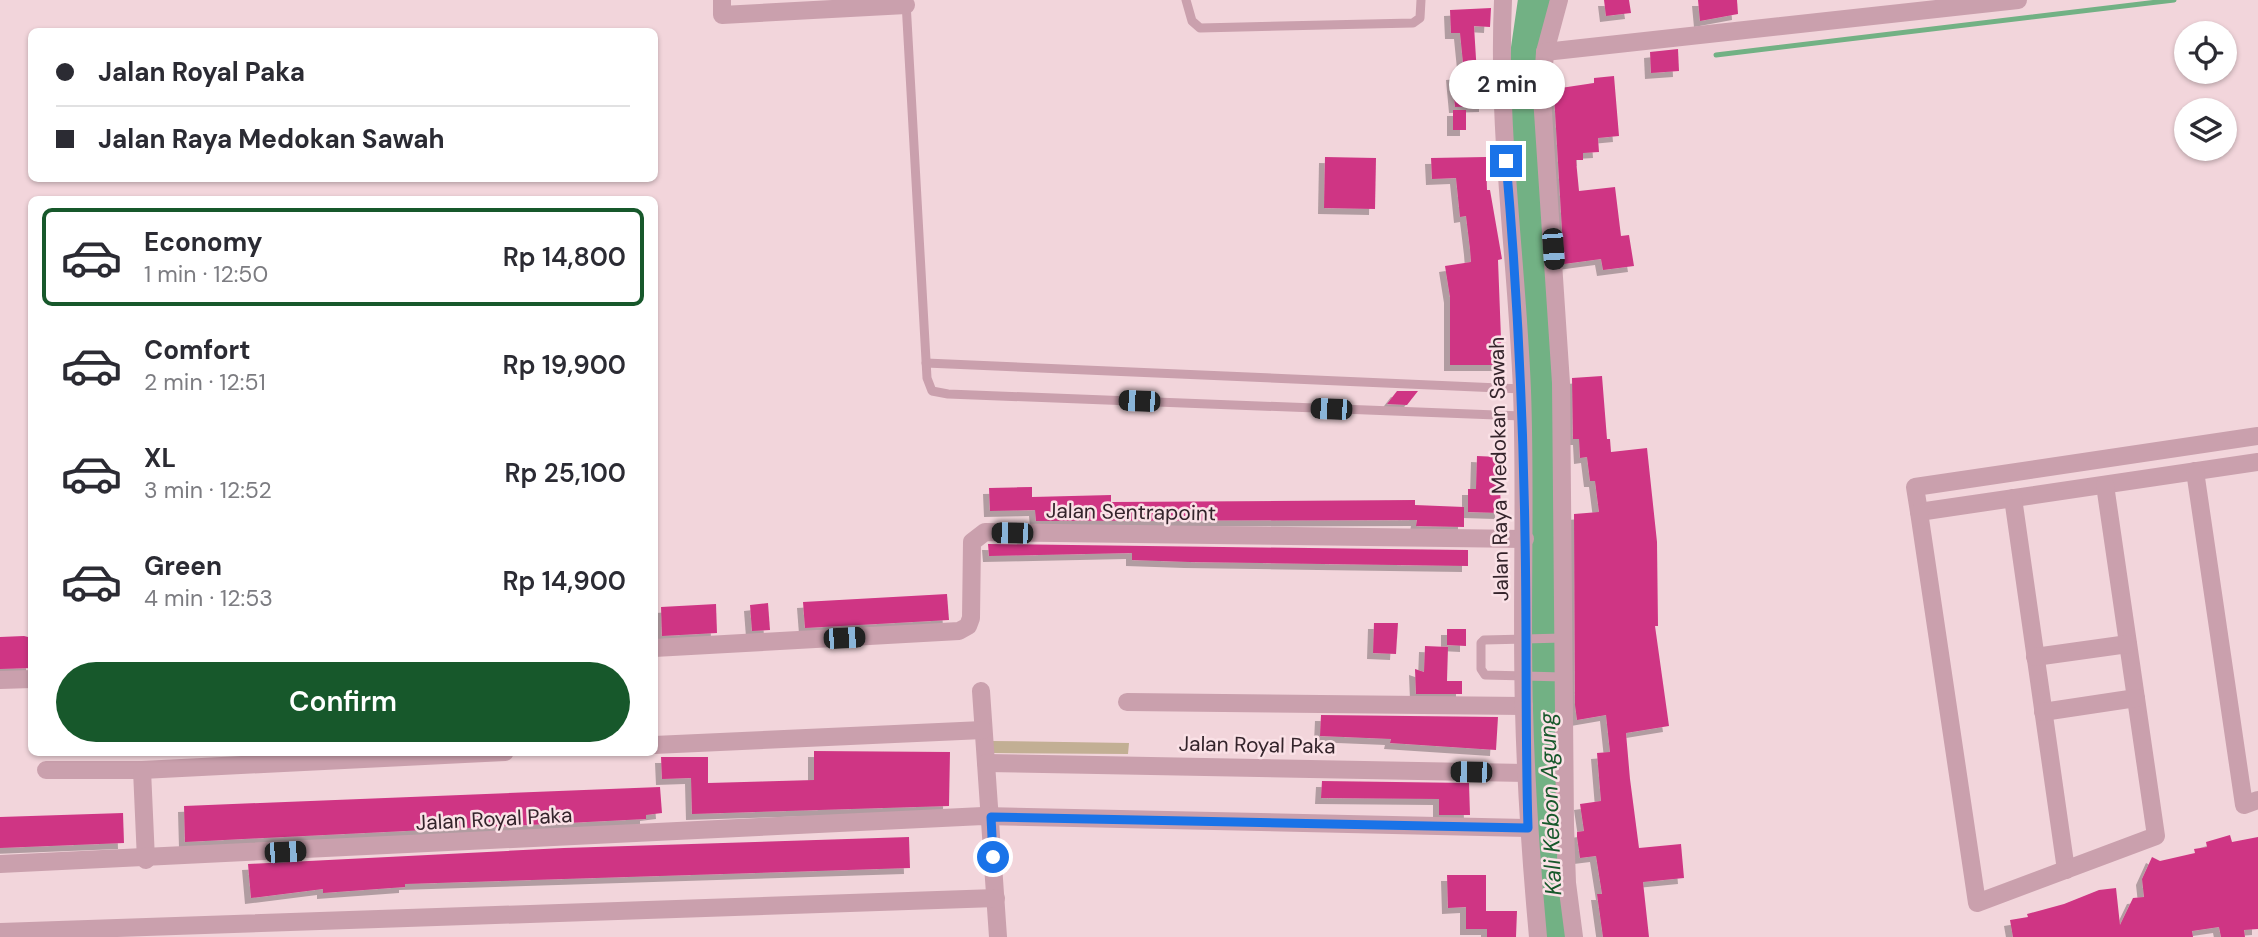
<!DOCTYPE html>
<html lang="en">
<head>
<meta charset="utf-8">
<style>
	:root { --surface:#fff; --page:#f2f2f3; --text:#2b2b33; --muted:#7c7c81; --line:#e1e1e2; --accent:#17582b }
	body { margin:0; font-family:"DM Sans",sans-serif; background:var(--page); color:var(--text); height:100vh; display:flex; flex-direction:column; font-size:26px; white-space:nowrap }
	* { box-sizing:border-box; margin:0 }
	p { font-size:23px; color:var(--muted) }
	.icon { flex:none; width:38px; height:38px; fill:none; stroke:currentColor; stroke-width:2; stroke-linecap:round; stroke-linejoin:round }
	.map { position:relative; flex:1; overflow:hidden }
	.sheet { position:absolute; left:28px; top:196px; width:630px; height:560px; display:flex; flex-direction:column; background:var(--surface); border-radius:10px; box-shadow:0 2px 5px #0004 }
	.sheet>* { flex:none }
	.banner { position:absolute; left:28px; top:28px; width:630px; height:154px; border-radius:10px; box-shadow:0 2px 5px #0004; display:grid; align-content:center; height:154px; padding:0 28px; background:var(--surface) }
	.fabs { position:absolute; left:2174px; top:21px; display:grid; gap:14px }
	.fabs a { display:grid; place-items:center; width:63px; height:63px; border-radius:50%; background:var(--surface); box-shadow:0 2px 5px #0004; font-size:35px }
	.end { position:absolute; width:32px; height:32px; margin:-16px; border:9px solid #1a73e8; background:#fff; box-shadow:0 0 0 4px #fff }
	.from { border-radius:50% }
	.bubble { position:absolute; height:49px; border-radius:24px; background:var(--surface); box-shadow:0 2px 5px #0004; font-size:23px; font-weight:600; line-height:49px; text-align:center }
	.car { position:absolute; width:21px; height:42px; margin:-21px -10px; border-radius:9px; box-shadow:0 0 5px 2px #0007; background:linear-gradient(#222 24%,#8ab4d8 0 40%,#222 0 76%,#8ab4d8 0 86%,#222 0) }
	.banner b { display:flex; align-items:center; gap:24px; height:66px; font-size:26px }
	.banner b+b { border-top:2px solid var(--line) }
	.banner i { width:18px; height:18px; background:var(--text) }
	ul { padding:12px 0 0; list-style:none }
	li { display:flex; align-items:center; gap:21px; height:98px; margin:0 14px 10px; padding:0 14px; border:4px solid transparent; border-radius:10px }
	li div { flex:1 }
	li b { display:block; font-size:26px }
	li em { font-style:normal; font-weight:600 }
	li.selected { border-color:var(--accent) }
	li>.icon { width:63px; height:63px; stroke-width:1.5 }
	.cta { display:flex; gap:14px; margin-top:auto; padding:14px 28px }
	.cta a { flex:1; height:80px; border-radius:42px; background:var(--accent); color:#fff; font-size:28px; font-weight:600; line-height:80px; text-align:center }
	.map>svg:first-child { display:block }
</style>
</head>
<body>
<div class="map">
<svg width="2258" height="937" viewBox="0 0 2258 937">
	<defs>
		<filter id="shadow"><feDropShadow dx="-6" dy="6" stdDeviation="0" flood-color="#0004"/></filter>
	</defs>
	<rect width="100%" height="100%" fill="#f2d5db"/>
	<path fill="#c2af94" d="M993 741 1129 743 1128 754 993 753Z"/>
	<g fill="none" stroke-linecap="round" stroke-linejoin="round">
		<path stroke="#72b184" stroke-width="5" d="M1716 55 2174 0"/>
		<path stroke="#72b184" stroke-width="32" d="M1534 0 1524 69 1542 366 1548 866 1557 937"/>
	</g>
	<g fill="#cf3684" filter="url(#shadow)">
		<path d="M1604 0H1629L1631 13 1606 16Z"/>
		<path d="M1698 0H1737L1738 14 1700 21Z"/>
		<path d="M1491 8 1490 27 1474 26 1478 91 1485 90V106L1455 107 1452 74 1464 73 1460 33H1451L1450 10Z"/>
		<path d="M1678 49 1679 71 1651 73 1650 52Z"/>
		<path d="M1614 76 1619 136 1598 138 1599 152 1583 153V160H1576L1579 191 1615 187 1621 236 1629 235 1634 266 1603 270 1601 259 1564 264 1554 94V89L1594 83V78Z"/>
		<rect x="1453" y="110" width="13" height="20"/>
		<path d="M1325 157 1376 158 1375 209 1324 208Z"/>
		<path d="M1486 157 1487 190H1490L1502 259 1498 260 1502 365H1450V297L1445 266 1471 262 1470 249 1466 216 1460 217 1456 178 1432 179 1431 158Z"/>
		<path d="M1602 376 1607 439H1610L1611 452 1647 448 1657 542 1658 626H1655L1669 726 1626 733 1630 779 1639 848 1681 844 1684 878 1643 882 1649 937H1603L1597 894H1602L1596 856 1580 858 1577 837V832L1584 831 1580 804 1601 801 1597 753 1610 752 1606 715 1577 720 1575 705 1574 514 1599 512 1595 481H1590L1587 457 1580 458 1579 439H1573L1572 378Z"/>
		<path d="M1397 391H1418L1407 405 1387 404Z"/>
		<path d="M1477 456 1499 457 1501 513 1468 512V489H1476Z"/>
		<path d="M1032 487V497L1111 495V502L1415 500V505L1464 507V527L1416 526 1417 520 1036 521 1035 510 990 511 989 488Z"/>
		<path d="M988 544 1468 550V566L1190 562 1132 560V553L989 556Z"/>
		<path d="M947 594 949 620 805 628 803 602Z"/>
		<path d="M768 603 770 630 752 631 750 605Z"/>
		<path d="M716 604 717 633 662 636 661 607Z"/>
		<path d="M1374 623H1398L1396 654 1373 653Z"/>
		<path d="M1447 629H1466V646L1447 645Z"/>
		<path d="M24 636 32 638V668L0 669V637Z"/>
		<path d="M1425 646 1448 647 1447 681H1462V694H1416L1415 669 1424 672Z"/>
		<path d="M1321 715 1498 717 1496 750 1390 743 1391 739 1320 736Z"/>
		<path d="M814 751 950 752 949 806 692 814 691 778 662 779 661 757H708V783L814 780Z"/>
		<path d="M1322 781 1469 783 1470 815H1439V799L1321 798Z"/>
		<path d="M660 787 662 813 646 815V819L185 842 184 806Z"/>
		<path d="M123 813 124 843 0 848V817Z"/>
		<path d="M2230 835 2232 842 2258 837V929L2244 930 2245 937H2221L2219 927 2192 931 2193 937H2013L2010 920 2028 917 2027 914 2064 904 2099 890 2116 888 2120 925 2133 898 2144 897 2142 879 2152 857 2160 861 2195 853 2194 849 2207 847 2206 842Z"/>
		<path d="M909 837 910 868 405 884V887L323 893V889L251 898 248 864 564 848Z"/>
		<path d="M1447 875H1486V911H1517L1516 937H1487V929H1466V907L1448 908Z"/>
	</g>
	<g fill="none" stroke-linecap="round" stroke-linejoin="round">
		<g stroke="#caa0ad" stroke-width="9">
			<path d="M1186 0 1192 21 1200 28 1413 23 1420 18 1421 0"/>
			<path d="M906 2 927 378 932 391 948 394 1522 416"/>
			<path d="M926 363 1522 389"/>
			<path d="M1563 638 1484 640 1481 643V669L1485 675 1564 677"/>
		</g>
		<g stroke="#caa0ad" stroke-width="18">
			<path d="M722 0V15L906 5"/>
			<path d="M2258 436 1915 487 1919 512 2258 462"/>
			<path d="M2195 471 2244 805 2258 800"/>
			<path d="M2013 498 2066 870"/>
			<path d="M1919 512 1977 903 2156 836 2105 485"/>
			<path d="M654 648 959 631 968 626 971 618 972 542 985 532 1525 539"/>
			<path d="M2035 657 2128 644"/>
			<path d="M0 680 32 679"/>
			<path d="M981 691 998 937"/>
			<path d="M1127 702 1524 706"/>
			<path d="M2043 712 2136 698"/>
			<path d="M654 745 983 730"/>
			<path d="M986 763 1526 773"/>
			<path d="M46 770H142L505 752"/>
			<path d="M142 770 146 860"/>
			<path d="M0 864 983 816 1528 828"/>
			<path d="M0 932 996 898"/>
		</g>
		<g stroke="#caa0ad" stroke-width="18">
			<path d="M1503 0C1497 131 1517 261 1522 391 1526 498 1521 604 1524 710 1526 786 1531 861 1538 937"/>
			<path d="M1559 0 1545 52 1542 97 1561 383 1565 825 1567 883 1574 937"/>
			<path d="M1545 52 2018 0"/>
		</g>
	</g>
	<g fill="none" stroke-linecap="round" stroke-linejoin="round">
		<path stroke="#1a73e8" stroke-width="9" d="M993 857 991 817 1528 828C1525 730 1527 634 1525 536 1523 411 1517 286 1506 161"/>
	</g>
	<g text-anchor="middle" stroke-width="5" stroke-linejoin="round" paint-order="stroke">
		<g font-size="21" fill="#34242b" stroke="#fae1e6">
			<text transform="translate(1499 469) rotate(-91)" y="7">Jalan Raya Medokan Sawah</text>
			<text transform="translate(1131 512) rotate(1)" y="7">Jalan Sentrapoint</text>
			<text transform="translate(1257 745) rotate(1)" y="7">Jalan Royal Paka</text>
			<text transform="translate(494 819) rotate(-3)" y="7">Jalan Royal Paka</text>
		</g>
		<g font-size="23" font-style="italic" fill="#17582b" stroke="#fae1e6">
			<text transform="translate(1550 804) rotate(-92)" y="8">Kali Kebon Agung</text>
		</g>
	</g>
</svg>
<div class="fabs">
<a><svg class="icon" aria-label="locate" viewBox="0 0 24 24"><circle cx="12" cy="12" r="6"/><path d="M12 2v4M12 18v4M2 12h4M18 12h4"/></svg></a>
<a><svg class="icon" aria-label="layers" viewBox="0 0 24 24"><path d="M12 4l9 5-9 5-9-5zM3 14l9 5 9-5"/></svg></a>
</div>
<i class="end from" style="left:993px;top:857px"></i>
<i class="end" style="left:1506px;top:161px"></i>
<div class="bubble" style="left:1449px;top:60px;width:116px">2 min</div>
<i class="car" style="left:1553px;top:249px;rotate:176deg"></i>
<i class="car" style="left:1139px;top:401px;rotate:272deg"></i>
<i class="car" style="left:1331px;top:409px;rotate:272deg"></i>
<i class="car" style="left:1012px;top:533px;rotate:271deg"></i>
<i class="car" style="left:844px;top:638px;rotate:87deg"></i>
<i class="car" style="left:1471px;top:772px;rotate:271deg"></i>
<i class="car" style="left:285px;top:852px;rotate:87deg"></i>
<div class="banner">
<b><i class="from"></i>Jalan Royal Paka</b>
<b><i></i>Jalan Raya Medokan Sawah</b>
</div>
<section class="sheet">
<ul>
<li class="selected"><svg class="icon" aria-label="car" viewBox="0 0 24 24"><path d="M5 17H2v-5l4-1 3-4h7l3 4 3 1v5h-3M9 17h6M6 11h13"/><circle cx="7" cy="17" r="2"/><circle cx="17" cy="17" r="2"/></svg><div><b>Economy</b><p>1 min · 12:50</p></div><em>Rp 14,800</em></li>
<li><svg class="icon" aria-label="car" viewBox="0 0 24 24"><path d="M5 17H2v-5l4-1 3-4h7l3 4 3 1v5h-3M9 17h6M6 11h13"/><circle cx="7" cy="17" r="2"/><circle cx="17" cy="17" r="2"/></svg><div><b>Comfort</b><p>2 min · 12:51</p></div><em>Rp 19,900</em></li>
<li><svg class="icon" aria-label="car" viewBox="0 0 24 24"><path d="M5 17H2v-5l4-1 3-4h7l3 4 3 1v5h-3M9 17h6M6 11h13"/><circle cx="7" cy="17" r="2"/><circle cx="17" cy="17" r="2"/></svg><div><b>XL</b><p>3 min · 12:52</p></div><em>Rp 25,100</em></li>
<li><svg class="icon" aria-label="car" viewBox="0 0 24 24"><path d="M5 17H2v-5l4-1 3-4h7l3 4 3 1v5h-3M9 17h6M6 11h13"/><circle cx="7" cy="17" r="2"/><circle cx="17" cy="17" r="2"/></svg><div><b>Green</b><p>4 min · 12:53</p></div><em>Rp 14,900</em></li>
</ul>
<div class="cta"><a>Confirm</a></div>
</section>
</div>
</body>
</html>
